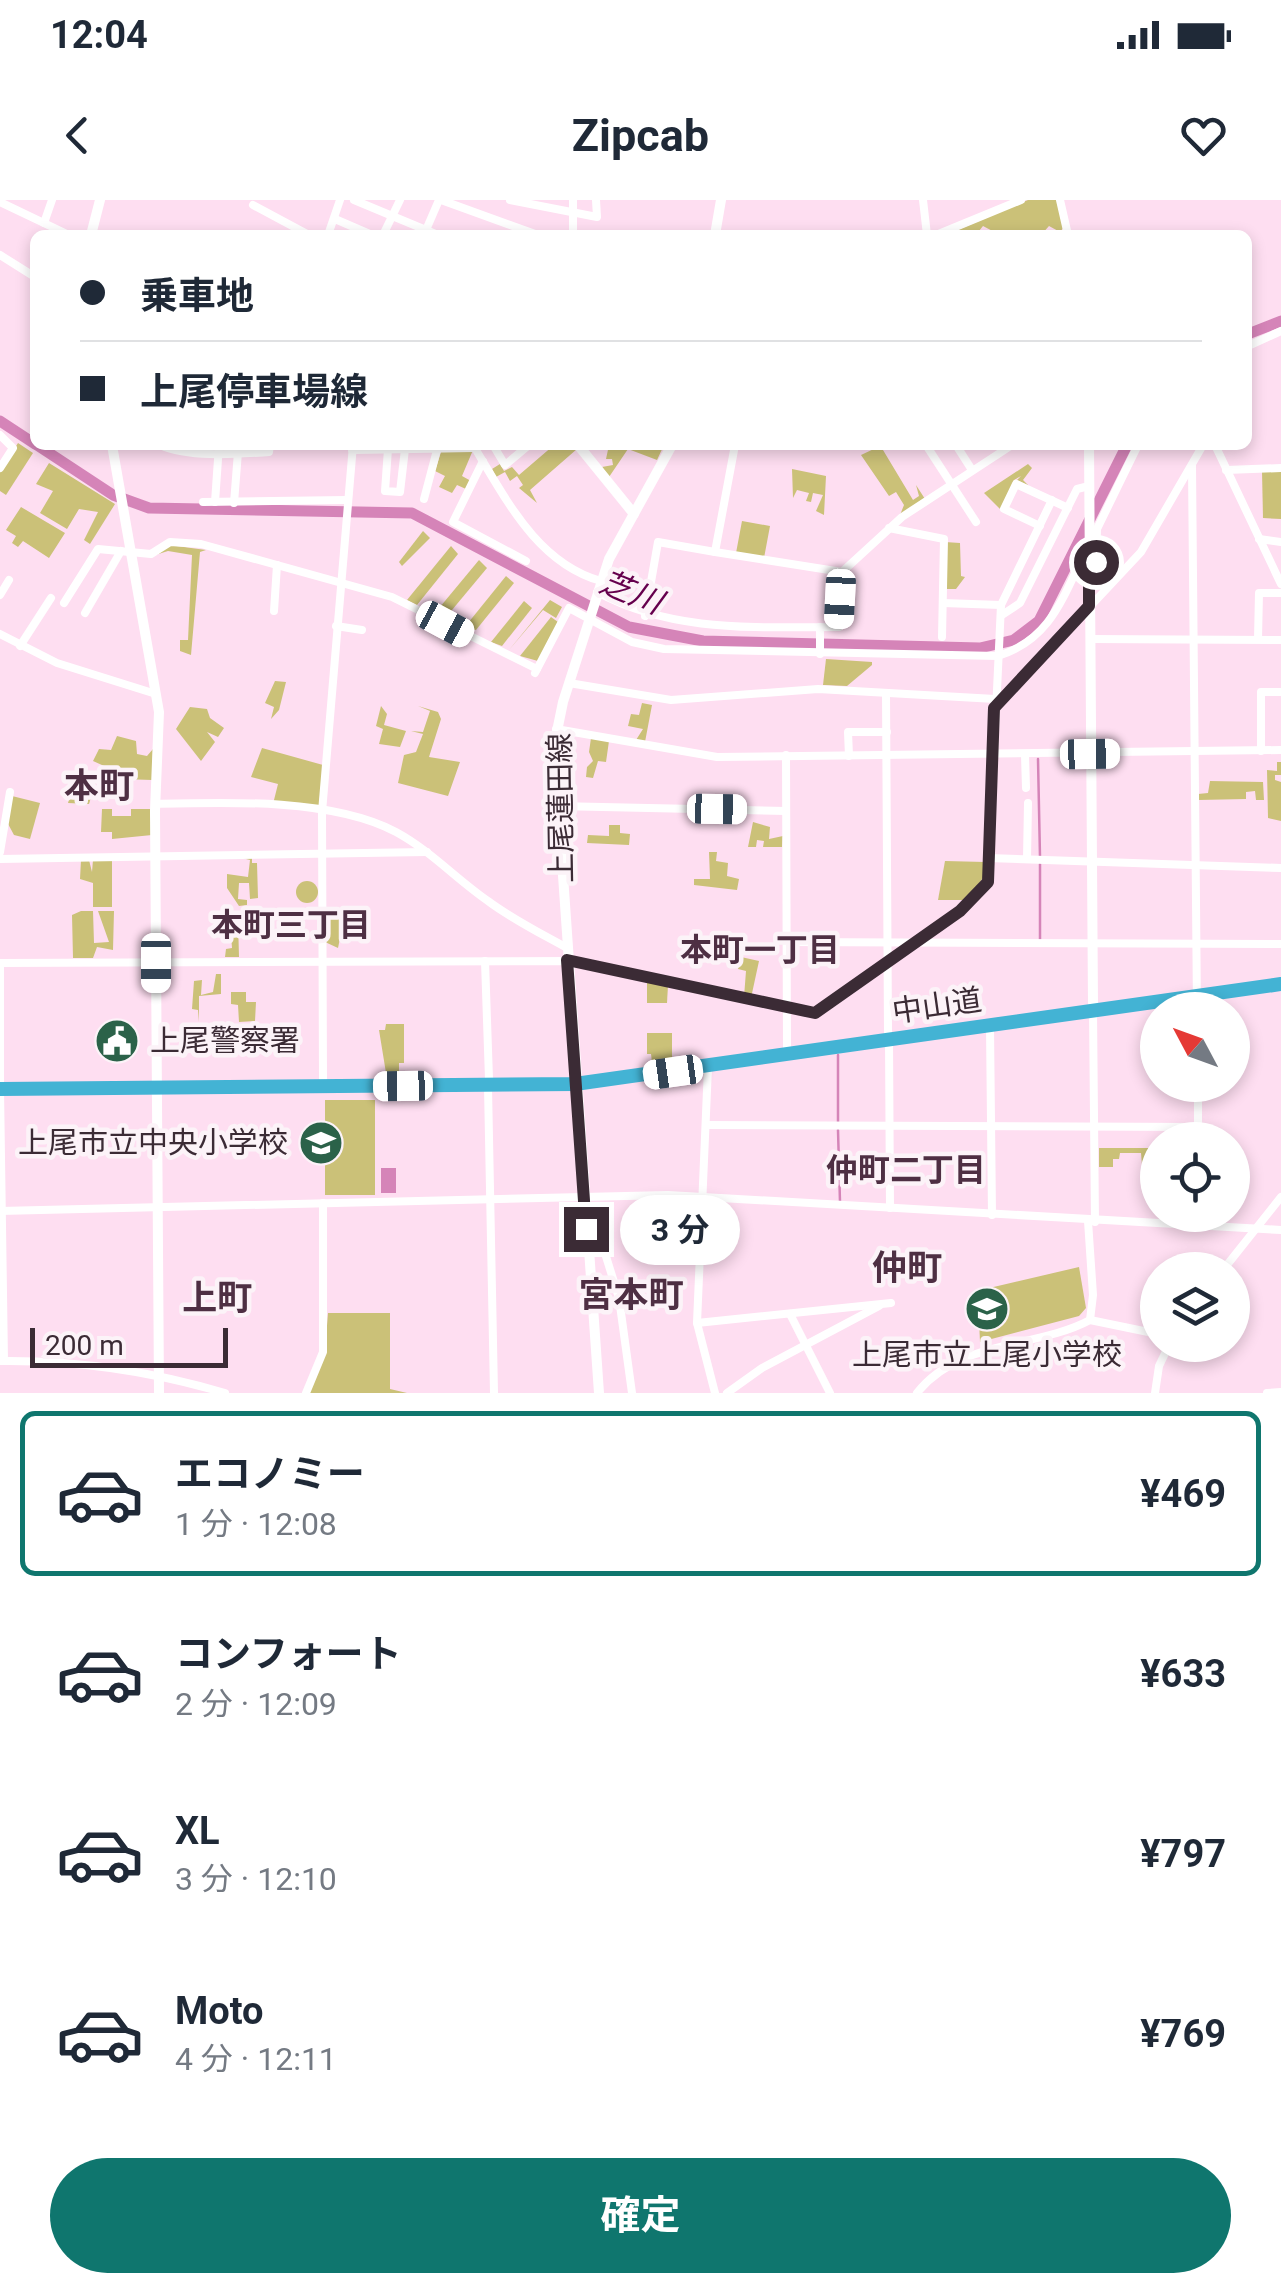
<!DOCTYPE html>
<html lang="ja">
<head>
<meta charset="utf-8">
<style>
	:root { --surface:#fff; --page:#f6f6f7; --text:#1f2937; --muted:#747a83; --line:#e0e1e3; --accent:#0f766e }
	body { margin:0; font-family:Roboto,"Noto Sans JP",sans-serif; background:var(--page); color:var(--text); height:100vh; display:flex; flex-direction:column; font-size:38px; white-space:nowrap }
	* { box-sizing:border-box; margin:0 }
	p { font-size:32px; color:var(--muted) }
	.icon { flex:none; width:55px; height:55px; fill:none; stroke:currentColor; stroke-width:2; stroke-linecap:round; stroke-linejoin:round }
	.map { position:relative; height:1193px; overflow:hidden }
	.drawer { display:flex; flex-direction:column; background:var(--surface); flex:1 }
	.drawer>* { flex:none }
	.banner { position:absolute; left:30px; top:30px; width:1222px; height:220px; border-radius:15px; box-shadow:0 5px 15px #0003; display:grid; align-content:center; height:220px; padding:0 50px; background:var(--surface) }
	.needle { width:65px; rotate:311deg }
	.fabs { position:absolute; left:1140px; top:792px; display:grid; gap:20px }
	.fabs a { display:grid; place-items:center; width:110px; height:110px; border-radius:50%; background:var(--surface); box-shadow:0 5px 15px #0003; font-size:50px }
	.scale { position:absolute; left:30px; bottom:25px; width:198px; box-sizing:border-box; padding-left:10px; border:5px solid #3b2b35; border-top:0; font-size:28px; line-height:35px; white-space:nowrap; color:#3b2b35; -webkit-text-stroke:8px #fcf3f8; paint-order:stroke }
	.end { position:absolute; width:45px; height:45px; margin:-22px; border:12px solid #3b2b35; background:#fff; box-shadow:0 0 0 5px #fff }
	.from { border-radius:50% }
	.bubble { position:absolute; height:70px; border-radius:35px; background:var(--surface); box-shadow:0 5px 15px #0003; font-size:32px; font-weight:700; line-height:70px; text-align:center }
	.car { position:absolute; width:30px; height:60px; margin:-30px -15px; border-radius:12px; box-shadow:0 0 8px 2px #0007; background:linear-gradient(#fff 24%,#345 0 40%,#fff 0 76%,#345 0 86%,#fff 0) }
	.banner b { display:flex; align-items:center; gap:35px; height:95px; font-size:38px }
	.banner b+b { border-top:2px solid var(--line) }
	.banner i { width:25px; height:25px; background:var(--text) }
	ul { padding:18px 0 0; list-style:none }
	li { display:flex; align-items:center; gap:30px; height:165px; margin:0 20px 15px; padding:0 30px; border:5px solid transparent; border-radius:15px }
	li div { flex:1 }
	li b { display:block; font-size:38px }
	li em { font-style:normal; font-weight:700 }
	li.selected { border-color:var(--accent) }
	li>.icon { width:90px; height:90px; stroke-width:1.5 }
	.cta { display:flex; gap:20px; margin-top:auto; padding:20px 50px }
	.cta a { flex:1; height:115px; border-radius:60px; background:var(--accent); color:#fff; font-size:40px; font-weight:700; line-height:115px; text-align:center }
	.status { display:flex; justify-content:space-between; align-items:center; height:70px; padding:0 50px; background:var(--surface); direction:ltr }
	.status svg { height:28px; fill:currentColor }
	header { display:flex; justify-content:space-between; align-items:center; height:130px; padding:0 50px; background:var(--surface); font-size:45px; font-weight:700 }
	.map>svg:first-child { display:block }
</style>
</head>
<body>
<div class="status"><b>12:04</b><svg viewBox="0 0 49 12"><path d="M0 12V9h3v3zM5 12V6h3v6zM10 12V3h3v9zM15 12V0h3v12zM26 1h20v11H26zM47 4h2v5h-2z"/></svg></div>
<header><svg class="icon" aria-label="back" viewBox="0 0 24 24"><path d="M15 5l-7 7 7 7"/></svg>Zipcab<svg class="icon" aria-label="heart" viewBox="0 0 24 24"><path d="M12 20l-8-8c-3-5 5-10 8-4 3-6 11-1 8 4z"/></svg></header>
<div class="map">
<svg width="1281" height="1193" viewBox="0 0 1281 1193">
	<rect width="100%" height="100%" fill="#fedef1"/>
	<g fill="#cbc178">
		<path d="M1028 0H1057L1064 27 1060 32 1049 26 1041 35H1000L983 26 979 31 983 35H946Z"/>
		<path d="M18 243 33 253 6 295 0 291V272Z"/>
		<path d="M554 245H573L577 249 530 290 537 303 519 288 523 285 517 276 510 281 505 272 496 277 492 269 500 264 504 271 512 267 519 275Z"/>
		<path d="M609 245H664L657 260 628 249 609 277 602 267 613 265 612 259H606Z"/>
		<path d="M873 245H880L913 300 919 296 916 285 925 299 900 315 904 305 896 292 889 296 861 255 878 247Z"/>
		<path d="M473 250 462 276 471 281 466 289 457 285 452 293 439 287 445 276 435 271 441 252Z"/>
		<path d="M49 263 115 304 90 344 84 340 98 312 79 309 67 329 40 313 53 291 36 284Z"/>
		<path d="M1028 264 1032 268 1023 280 1029 286 1017 280 1021 276 1014 280 1001 310 984 293Z"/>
		<path d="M792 269 826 276 824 315 816 311 823 295 813 293 811 302 806 301 809 293 797 290 793 298Z"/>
		<path d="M1281 270V319L1263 318 1262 271Z"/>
		<path d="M21 307 65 333 49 358 23 341 18 347 12 343 16 336 6 330Z"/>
		<path d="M742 321 770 326 764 358 736 353Z"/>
		<path d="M423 331 430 338 402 366 399 362Z"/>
		<path d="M945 342 960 343 961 376 965 377 956 389H943Z"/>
		<path d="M169 345 206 350 200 352 191 455 180 451V440H188L192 355 168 351 152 356Z"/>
		<path d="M451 346 458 354 417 405 407 400Z"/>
		<path d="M479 360 487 368 447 416 435 413Z"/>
		<path d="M506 376 514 383 476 430 464 428Z"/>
		<path d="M550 400 562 407 556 418 543 410 509 450Z"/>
		<path d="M524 401 532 408 502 446 491 442Z"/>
		<path d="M551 417 558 422 538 461 520 456Z"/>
		<path d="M826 459 872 462V465L847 486 823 485Z"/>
		<path d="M275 481 286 482 279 510 271 519 274 507 265 503Z"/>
		<path d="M642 503 652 505 645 542 636 540 643 529 628 526 631 514 639 515Z"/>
		<path d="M381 506 387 514 384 525 406 531 400 547 379 544 383 529 376 526Z"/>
		<path d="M418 506 438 512 441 519 429 557 460 562 448 596 398 583 404 555 416 552 423 534 411 531 423 532 430 511Z"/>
		<path d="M190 507 207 509 210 518 224 528 218 537 207 532 215 542 201 561 176 529Z"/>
		<path d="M117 536 136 541 137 554 147 556 153 549 152 580 122 579V574L93 561 99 549 111 550Z"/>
		<path d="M591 538 609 541 606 562 598 561 593 578 586 577 587 567 593 561 589 552Z"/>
		<path d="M262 548 323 565 319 606 273 604 278 584 251 577Z"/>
		<path d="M1277 562H1281V575H1275V580L1281 582V621L1268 618 1267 570 1277 571Z"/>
		<path d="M77 572 96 581 89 604 68 603Z"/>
		<path d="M1210 581 1263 582 1264 600H1256L1255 591 1246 592V599L1198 600V594L1208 593Z"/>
		<path d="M12 596 40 603 30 639 14 635 7 622Z"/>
		<path d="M102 609H112V616H131V609H150L152 635 112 639V632H101Z"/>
		<path d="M753 622 770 627 769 639 783 636 782 647H763L764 641 757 640 756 647H748Z"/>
		<path d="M609 625H620V633L630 634 629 645 587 643 588 635 609 636Z"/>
		<path d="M709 652H717L716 661 728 663 727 676 739 679 737 690 694 685V679H710Z"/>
		<path d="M238 657H252V663H257L258 698 250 699 249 683H239L238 699 247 700V705L239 706 227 688V674L248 677 250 660Z"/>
		<path d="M112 659V707H93V683L80 679 81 660H89L92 672 93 660Z"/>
		<path d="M945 661 985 662V675L967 700H938Z"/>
		<circle cx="307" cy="692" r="11"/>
		<path d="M324 709H346L338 748 325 742Z"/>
		<path d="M81 711H93L94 743 109 742 98 711H114L113 750 97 747 93 758H73L72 715Z"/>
		<path d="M225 716 238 720 239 757H225L226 749 232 748 231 734 223 733 220 725 225 723Z"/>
		<path d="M741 757 759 761 751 798 744 797 746 771 738 769Z"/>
		<path d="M216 774H221V794L199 796V822L198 810 192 809 194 781 202 780 201 795 213 792Z"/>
		<path d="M647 780 668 785 667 803H647Z"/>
		<path d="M951 786 961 789V799L971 801V815L949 818 953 803Z"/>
		<path d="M231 792H246V802H256L255 821 239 822 238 805 231 804Z"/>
		<path d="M386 824H404V863H399V873H386L379 830H385Z"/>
		<path d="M647 833H672V860L652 862 651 854H647Z"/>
		<rect x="325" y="900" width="50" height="95"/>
		<path d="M1099 948H1148V965H1142L1141 953H1120L1119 959H1113V967H1099Z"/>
		<path d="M1079 1067 1086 1108 1079 1116 980 1142 978 1099 985 1089Z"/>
		<path d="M328 1113H390V1189L407 1193H309L325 1151Z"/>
	</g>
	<rect fill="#d584b8" x="381" y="968" width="15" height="25"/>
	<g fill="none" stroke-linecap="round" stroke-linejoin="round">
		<g stroke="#d584b8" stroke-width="2.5">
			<path d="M1038 559 1040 657"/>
			<path d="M1040 740V664"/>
			<path d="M838 855V924"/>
			<path d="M838 930 840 1002"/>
		</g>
		<g stroke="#d584b8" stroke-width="11">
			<path d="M1248 134 1281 121"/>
			<path d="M0 221 35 244"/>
			<path d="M37 245 113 295 149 308 412 313 629 427 703 441 980 448 1014 440 1039 421 1127 245"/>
		</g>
		<g stroke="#fff" stroke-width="8">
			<path d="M354 0 438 35"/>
			<path d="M441 0 538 35"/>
			<path d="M510 0 597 17 596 0"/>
			<path d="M923 0 927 35"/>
			<path d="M1060 0 1068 35"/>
			<path d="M0 2 69 35"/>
			<path d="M253 5 309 35"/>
			<path d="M335 19 372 35"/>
			<path d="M44 23 52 0"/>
			<path d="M426 30 439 0"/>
			<path d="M328 35 340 0"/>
			<path d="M383 35 400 0"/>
			<path d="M573 35V0"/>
			<path d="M936 35 1021 0"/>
			<path d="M0 55 35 77"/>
			<path d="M1248 146 1281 131"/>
			<path d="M0 235 13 248 0 268"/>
			<path d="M160 245C190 258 237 254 269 252L270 245"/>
			<path d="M473 245C506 299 537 363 601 381"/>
			<path d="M493 245 505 265 529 245"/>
			<path d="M735 245 715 352 842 372"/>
			<path d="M926 245 976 322"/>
			<path d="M956 245 972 270"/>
			<path d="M1215 245 1281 384"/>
			<path d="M388 249 385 291 400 292 405 249"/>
			<path d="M352 250 475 248"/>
			<path d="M483 261 453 322 526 361"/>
			<path d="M1192 266 1197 810"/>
			<path d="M1226 270 1281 268"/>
			<path d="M424 299 437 250"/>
			<path d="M203 302 347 300"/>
			<path d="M215 302 219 245"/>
			<path d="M234 303 238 252"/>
			<path d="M1040 326 1004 309 1016 284 1068 308"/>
			<path d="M889 328 944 339 942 437"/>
			<path d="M1259 339 1281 342"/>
			<path d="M597 392C673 433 755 427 839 427L842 372 902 317 1012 245"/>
			<path d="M0 395 9 380"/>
			<path d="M64 403 98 349 151 354 170 342 201 344 392 397 537 469"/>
			<path d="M943 403 1001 405"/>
			<path d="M274 411 277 365"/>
			<path d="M85 413 121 351"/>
			<path d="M1002 415 1020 403 1077 289 1089 286"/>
			<path d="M645 416 658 342 715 352"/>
			<path d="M336 426 362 430"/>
			<path d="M0 434 57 463 156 494"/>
			<path d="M1090 439 1281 440"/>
			<path d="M1258 439 1259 393H1281"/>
			<path d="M20 446 51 398"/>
			<path d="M820 454V427"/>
			<path d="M535 473 569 408 632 442 664 449 998 456C1043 442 1058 410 1077 369H1096L1097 329 1138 245"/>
			<path d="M569 483 671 500 818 489 995 499"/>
			<path d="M886 493 888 832"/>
			<path d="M995 508 1141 352 1203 245"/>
			<path d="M556 529 717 557 1281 550"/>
			<path d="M1261 551V492H1281"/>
			<path d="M786 555 787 848"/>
			<path d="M1025 555 1026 588"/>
			<path d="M849 556 848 532H887"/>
			<path d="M155 604C225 602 333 598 396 632 431 651 456 679 488 701 512 719 540 733 567 748"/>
			<path d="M556 606 786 611"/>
			<path d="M0 652 10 592"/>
			<path d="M988 658 1281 668"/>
			<path d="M0 659 427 652"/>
			<path d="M1027 659 1028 603"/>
			<path d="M787 742 1281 744"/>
			<path d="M485 761 489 879"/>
			<path d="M0 763 574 761 815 813 960 711 988 682 1001 405 1052 300"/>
			<path d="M0 766V882"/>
			<path d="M1093 811 1095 1022"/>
			<path d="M990 827 992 1015"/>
			<path d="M889 840 890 1008"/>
			<path d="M708 867 697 1123 715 1193"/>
			<path d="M323 879 322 612 353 245"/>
			<path d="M1198 885V940"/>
			<path d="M488 887 494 1193"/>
			<path d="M0 889 4 1161"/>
			<path d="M707 925 1197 927"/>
			<path d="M0 1011 668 995 1281 1030"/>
			<path d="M586 1029 599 1034 619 1098 632 1193"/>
			<path d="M1223 1070 1281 997"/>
			<path d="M790 1114 830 1193"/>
			<path d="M1090 1120 1158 1134"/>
			<path d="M697 1123 891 1103"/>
			<path d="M0 1161C78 1160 151 1171 225 1193"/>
			<path d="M306 1193 323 1152V1003"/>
			<path d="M727 1193 762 1168 879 1106"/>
			<path d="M917 1193C959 1139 1036 1149 1090 1120L1093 1095 1088 1021"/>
			<path d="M1155 1193 1159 1166 1169 1145"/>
			<path d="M1267 1193 1281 1192"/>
		</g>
		<g stroke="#fff" stroke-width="10">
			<path d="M91 35 100 0"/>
			<path d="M715 35 721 0"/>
			<path d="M112 245 159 512 155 611 159 1193"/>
			<path d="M578 245 634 314"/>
			<path d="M1089 245 1093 803"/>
			<path d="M599 1193 554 546 563 502 609 359 672 245"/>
		</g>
		<path stroke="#43b3d4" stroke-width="14" d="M0 889 575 884 1281 784"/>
	</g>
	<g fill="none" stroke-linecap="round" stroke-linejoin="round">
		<path stroke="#3b2b35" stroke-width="12" d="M586 1029 567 760 815 813 960 711 988 682 994 508 1089 406V370L1096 369V362"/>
	</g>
	<defs>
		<symbol id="civic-disc" viewBox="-11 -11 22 22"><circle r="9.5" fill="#2b6249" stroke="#fcf3f8"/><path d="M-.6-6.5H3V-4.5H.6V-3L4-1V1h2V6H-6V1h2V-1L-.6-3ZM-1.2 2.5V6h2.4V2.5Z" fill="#fff"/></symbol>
		<symbol id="school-disc" viewBox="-11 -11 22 22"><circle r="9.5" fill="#2b6249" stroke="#fcf3f8"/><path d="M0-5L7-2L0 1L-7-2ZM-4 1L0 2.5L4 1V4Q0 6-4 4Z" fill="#fff"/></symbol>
	</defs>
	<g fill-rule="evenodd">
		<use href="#civic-disc" x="92" y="816" width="50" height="50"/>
		<use href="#school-disc" x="296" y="918" width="50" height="50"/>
		<use href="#school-disc" x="962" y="1084" width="50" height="50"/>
	</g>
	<g text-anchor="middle" stroke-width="9" stroke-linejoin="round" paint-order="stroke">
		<g font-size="30" fill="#3b2b35" stroke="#fcf3f8">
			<text transform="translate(561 608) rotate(-91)" y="10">上尾蓮田線</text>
			<text transform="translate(937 806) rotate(-8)" y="10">中山道</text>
		</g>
		<g font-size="30" fill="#3b2b35" stroke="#fcf3f8" text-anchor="start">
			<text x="150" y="851">上尾警察署</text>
			<text x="288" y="953" text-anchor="end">上尾市立中央小学校</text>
			<text x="987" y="1165" text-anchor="middle">上尾市立上尾小学校</text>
		</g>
		<g font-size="32" font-style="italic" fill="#65004d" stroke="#fcf3f8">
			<text transform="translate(631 392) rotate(22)" y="11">芝川</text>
		</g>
		<g font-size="32" font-weight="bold" fill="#4e2f43" stroke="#fcf3f8">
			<text x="291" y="736">本町三丁目</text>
			<text x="760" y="761">本町一丁目</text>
			<text x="906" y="981">仲町二丁目</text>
		</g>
		<g font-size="35" font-weight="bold" fill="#4e2f43" stroke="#fcf3f8">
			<text x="99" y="598">本町</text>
			<text x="907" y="1080">仲町</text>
			<text x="631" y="1107">宮本町</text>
			<text x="217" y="1110">上町</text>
		</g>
	</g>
</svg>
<div class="fabs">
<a><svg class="needle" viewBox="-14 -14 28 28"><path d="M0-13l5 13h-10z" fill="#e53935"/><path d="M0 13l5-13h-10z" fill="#747a83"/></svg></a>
<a><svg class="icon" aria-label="locate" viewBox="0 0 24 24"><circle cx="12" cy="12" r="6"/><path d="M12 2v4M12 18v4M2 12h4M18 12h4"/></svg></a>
<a><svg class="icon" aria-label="layers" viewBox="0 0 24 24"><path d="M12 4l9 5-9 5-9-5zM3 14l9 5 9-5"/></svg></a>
</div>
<div class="scale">200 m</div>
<i class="end from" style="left:1096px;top:362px"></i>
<i class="end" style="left:586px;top:1029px"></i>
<div class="bubble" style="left:620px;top:995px;width:120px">3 分</div>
<i class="car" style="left:840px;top:399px;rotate:183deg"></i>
<i class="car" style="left:445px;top:424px;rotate:118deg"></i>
<i class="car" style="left:1090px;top:554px;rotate:89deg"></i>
<i class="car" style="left:717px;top:609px;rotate:91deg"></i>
<i class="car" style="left:156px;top:763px;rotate:180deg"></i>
<i class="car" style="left:673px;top:872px;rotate:262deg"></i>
<i class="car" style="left:403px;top:886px;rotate:269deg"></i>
<div class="banner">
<b><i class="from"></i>乗車地</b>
<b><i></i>上尾停車場線</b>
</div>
</div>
<section class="drawer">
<ul>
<li class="selected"><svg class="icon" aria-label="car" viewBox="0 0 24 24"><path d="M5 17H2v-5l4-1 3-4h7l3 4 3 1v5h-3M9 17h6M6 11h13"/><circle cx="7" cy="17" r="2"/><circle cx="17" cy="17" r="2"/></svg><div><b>エコノミー</b><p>1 分 · 12:08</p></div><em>¥469</em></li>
<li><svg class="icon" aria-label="car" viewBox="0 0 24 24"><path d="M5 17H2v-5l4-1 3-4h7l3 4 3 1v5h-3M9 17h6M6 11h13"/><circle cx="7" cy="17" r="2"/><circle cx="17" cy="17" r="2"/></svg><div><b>コンフォート</b><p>2 分 · 12:09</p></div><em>¥633</em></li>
<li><svg class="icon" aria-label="car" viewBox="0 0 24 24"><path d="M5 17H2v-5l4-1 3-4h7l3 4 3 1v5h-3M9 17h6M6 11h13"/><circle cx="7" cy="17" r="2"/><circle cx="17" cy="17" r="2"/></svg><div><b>XL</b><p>3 分 · 12:10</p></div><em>¥797</em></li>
<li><svg class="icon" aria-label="car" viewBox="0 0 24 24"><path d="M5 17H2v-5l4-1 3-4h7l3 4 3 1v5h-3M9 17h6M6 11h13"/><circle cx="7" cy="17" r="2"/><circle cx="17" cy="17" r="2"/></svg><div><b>Moto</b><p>4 分 · 12:11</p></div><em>¥769</em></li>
</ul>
<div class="cta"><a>確定</a></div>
</section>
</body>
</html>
